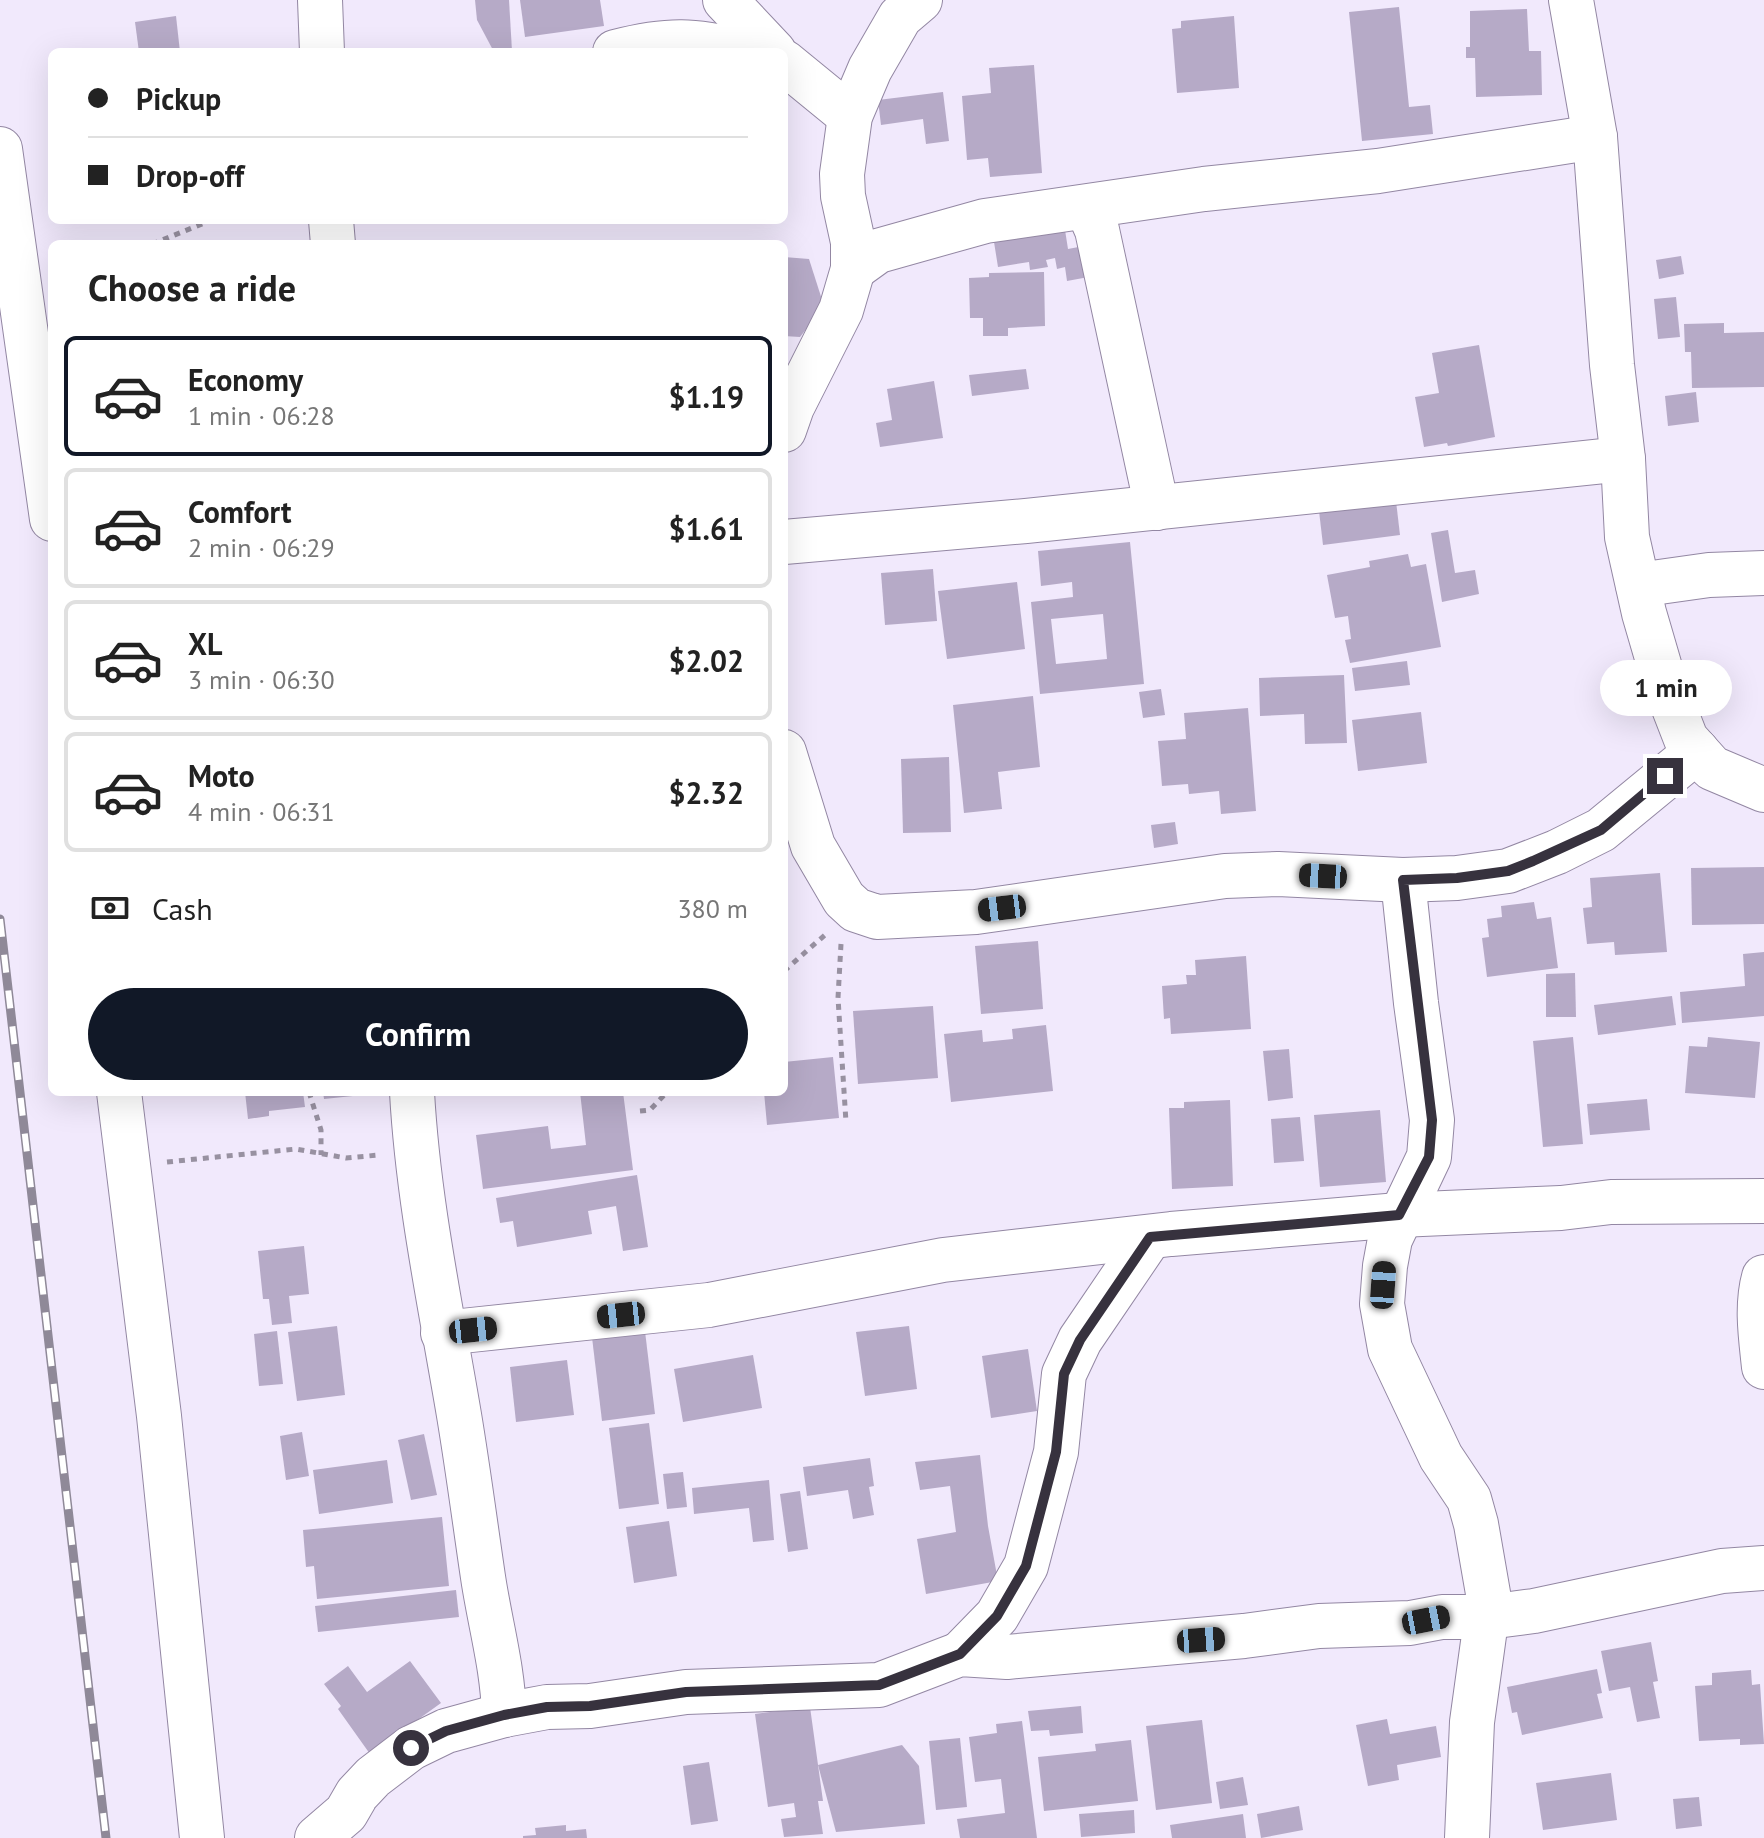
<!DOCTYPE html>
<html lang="en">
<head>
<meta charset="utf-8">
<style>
	:root { --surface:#fff; --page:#f6f6f6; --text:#222; --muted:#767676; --line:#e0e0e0; --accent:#111827 }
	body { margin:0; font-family:"PT Sans",sans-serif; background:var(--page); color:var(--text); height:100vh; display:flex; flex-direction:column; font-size:30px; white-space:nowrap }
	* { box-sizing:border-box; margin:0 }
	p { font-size:26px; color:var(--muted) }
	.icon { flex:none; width:44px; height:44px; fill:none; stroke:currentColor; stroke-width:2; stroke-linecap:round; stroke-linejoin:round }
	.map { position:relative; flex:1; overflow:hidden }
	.sheet { position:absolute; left:48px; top:240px; width:740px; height:856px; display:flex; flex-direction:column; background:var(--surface); border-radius:12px; box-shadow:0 8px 32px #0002 }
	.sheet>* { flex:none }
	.guide { position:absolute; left:48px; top:48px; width:740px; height:176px; border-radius:12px; box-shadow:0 8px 32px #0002; display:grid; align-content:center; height:176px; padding:0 40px; background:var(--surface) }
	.end { position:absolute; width:36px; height:36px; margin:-18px; border:10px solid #37323e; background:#fff; box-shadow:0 0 0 4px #fff }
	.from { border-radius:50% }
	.bubble { position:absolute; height:56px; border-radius:28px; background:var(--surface); box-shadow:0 8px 32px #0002; font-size:26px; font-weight:700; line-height:56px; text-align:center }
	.car { position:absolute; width:24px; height:48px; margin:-24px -12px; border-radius:10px; box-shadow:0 0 6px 2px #0007; background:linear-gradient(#222 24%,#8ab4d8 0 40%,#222 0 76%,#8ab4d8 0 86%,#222 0) }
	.guide b { display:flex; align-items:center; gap:28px; height:76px; font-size:30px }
	.guide b+b { border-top:2px solid var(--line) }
	.guide i { width:20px; height:20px; background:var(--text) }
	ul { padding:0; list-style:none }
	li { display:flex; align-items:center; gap:24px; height:120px; margin:0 16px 12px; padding:0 24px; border:4px solid var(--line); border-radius:12px }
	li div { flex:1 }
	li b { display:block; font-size:30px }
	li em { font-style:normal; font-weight:700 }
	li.on { border-color:var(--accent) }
	li>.icon { width:72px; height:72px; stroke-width:1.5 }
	h2 { padding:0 40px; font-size:36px; line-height:96px }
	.pay { display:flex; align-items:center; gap:20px; height:88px; padding:0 40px; font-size:30px }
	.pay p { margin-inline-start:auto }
	.primary-button { display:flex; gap:16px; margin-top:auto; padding:16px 40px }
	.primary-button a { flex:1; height:92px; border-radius:48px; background:var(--accent); color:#fff; font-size:32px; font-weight:700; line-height:92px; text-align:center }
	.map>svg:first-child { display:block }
</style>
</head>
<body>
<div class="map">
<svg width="1764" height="1838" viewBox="0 0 1764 1838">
	<rect width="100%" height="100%" fill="#f1e9fc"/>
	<g fill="#b6aac7" fill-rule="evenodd">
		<path d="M475 0H509L512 51 494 52 477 20Z"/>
		<path d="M520 0H600L604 26 525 37Z"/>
		<path d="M1399 7 1409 107 1430 105 1433 134 1362 141 1349 12Z"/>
		<path d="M1527 9 1529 51H1541L1542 95 1476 97 1475 58H1466V47H1470V11Z"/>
		<path d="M176 16 180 52H139L135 22Z"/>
		<path d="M1234 16 1239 88 1177 93 1172 29 1181 28V21Z"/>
		<path d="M1034 65 1042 173 990 177 988 158 967 160 962 96 991 93 989 68Z"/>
		<path d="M943 92 949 141 926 144 923 119 881 125 878 100Z"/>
		<path d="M1065 230 1068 249 1089 245 1094 276 1067 281 1065 267 1057 269 1055 258 1046 260 1048 267 1030 270 1029 262 998 267 994 242Z"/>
		<path d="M1681 256 1684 274 1659 279 1656 260Z"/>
		<path d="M784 257 809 259 824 306 800 337 784 336Z"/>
		<path d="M1044 272 1045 326 1008 328V336H983V318H970L969 278 989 277V273Z"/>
		<path d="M1676 297 1680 337 1658 339 1654 299Z"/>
		<path d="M1724 323V333L1764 332V387L1692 388 1691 352H1685L1684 324Z"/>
		<path d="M1479 345 1495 437 1448 446 1447 443 1424 447 1415 397 1439 393 1432 353Z"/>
		<path d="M1026 369 1029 389 972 396 969 375Z"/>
		<path d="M934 381 943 438 880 447 876 423 892 420 887 389Z"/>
		<path d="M1696 392 1699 422 1668 426 1665 396Z"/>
		<path d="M1396 501 1400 535 1323 545 1319 511Z"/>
		<path d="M1448 530 1455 573 1475 570 1479 594 1442 602 1431 533Z"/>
		<path d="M1130 542 1144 684 1040 694 1031 602 1073 597 1072 582 1041 586 1038 551ZM1103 614 1107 659 1056 664 1051 619Z"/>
		<path d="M1408 554 1411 567 1426 564 1441 647 1350 663 1345 640 1351 639 1348 616 1335 618 1327 575 1370 567 1369 561Z"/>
		<path d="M933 569 937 621 885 625 881 573Z"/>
		<path d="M1017 582 1025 649 947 659 938 591Z"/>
		<path d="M1407 661 1410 685 1355 691 1352 668Z"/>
		<path d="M1344 675 1347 743 1305 744 1304 714 1260 716 1259 678Z"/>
		<path d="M1161 689 1165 715 1143 718 1139 692Z"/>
		<path d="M1033 696 1040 767 998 772 1002 809 964 813 953 705Z"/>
		<path d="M1248 708 1256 811 1221 814 1219 791 1189 794 1188 784 1162 786 1158 741 1186 739 1184 713Z"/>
		<path d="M1421 712 1427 763 1358 771 1352 720Z"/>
		<path d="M949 757 951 832 903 833 901 759Z"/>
		<path d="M1175 822 1178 844 1154 848 1151 825Z"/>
		<path d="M1764 867V924L1692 925 1691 868Z"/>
		<path d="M1660 873 1667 952 1615 955 1614 942 1587 944 1583 908 1592 907 1590 878Z"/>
		<path d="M1534 902 1537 919 1551 917 1558 968 1487 977 1482 938 1489 937 1487 919 1502 917 1501 906Z"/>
		<path d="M1038 941 1043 1009 981 1014 975 946Z"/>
		<path d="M1764 952V1016L1682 1023 1680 992 1745 986 1743 954Z"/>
		<path d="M1246 956 1251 1029 1171 1034 1170 1018 1164 1019 1162 986 1187 984 1186 975H1196L1195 960Z"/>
		<path d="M1575 973 1576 1017H1546V974Z"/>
		<path d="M1672 996 1676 1025 1598 1035 1594 1005Z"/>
		<path d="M933 1006 938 1078 858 1084 853 1011Z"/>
		<path d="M1046 1025 1053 1091 951 1102 944 1034 982 1030 983 1042 1013 1039 1012 1029Z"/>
		<path d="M1573 1037 1583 1144 1543 1147 1533 1041Z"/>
		<path d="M1708 1037 1760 1042 1755 1098 1685 1093 1689 1046 1707 1047Z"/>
		<path d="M1289 1049 1293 1098 1268 1101 1263 1051Z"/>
		<path d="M833 1057 839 1118 767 1125 764 1092H784V1062Z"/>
		<path d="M245 1092H266V1095L303 1092 305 1107 269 1111V1116L248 1119Z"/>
		<path d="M323 1092H372V1094L324 1099Z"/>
		<path d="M580 1092H623L633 1170 483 1189 476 1135 548 1126 551 1149 586 1145Z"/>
		<path d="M1647 1099 1650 1130 1590 1135 1587 1104Z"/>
		<path d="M1230 1100 1233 1186 1172 1189 1169 1108H1184V1102Z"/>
		<path d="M1380 1110 1386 1182 1320 1187 1314 1115Z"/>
		<path d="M1300 1117 1304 1161 1274 1163 1271 1119Z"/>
		<path d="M637 1175 648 1247 623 1251 616 1206 588 1211 592 1234 517 1247 513 1221 500 1223 496 1198Z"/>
		<path d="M304 1246 309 1294 289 1296 292 1323 272 1325 269 1299H263L258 1251Z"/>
		<path d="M644 1323 655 1414 602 1421 591 1329Z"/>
		<path d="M337 1326 345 1395 297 1401 288 1332Z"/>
		<path d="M909 1326 917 1389 865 1396 856 1332Z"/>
		<path d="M277 1331 283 1384 259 1386 254 1334Z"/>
		<path d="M1028 1349 1037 1411 991 1418 982 1356Z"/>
		<path d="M753 1355 762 1408 683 1422 674 1369Z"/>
		<path d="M567 1360 574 1415 516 1422 510 1367Z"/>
		<path d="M649 1423 659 1504 619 1509 609 1428Z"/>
		<path d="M302 1432 309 1476 286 1480 280 1436Z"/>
		<path d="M424 1434 437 1495 411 1500 398 1440Z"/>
		<path d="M980 1455 988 1526 998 1581 926 1594 917 1539 956 1532 950 1486 920 1490 915 1462Z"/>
		<path d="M870 1458 874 1486 869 1487 874 1515 853 1519 848 1490 807 1496 803 1467Z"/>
		<path d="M387 1460 393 1503 319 1514 313 1470Z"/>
		<path d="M683 1472 687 1507 667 1509 663 1474Z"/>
		<path d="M769 1480 774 1540 753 1542 749 1508 694 1514 692 1488Z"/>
		<path d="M800 1491 808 1549 788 1552 780 1494Z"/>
		<path d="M442 1517 449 1586 317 1599 314 1566 306 1567 303 1530Z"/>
		<path d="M669 1521 677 1576 634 1583 626 1527Z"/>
		<path d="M456 1590 459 1617 318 1632 315 1606Z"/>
		<path d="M1651 1642 1658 1681 1653 1682 1660 1718 1637 1722 1630 1687 1609 1691 1601 1651Z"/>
		<path d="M410 1661 441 1703 370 1754 338 1709 341 1706 324 1684 348 1666 367 1692Z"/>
		<path d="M1597 1669 1602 1693 1597 1694 1603 1718 1522 1735 1517 1712 1512 1713 1507 1687Z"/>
		<path d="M1751 1670 1752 1685 1760 1684 1764 1744 1740 1745V1739L1699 1741 1695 1686 1712 1685V1673Z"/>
		<path d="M1081 1706 1083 1733 1050 1736 1049 1730 1031 1731 1028 1711Z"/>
		<path d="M810 1707 823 1801H818L823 1834 784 1837 781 1819 796 1817 794 1803 768 1807 755 1714Z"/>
		<path d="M1387 1719 1390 1734 1436 1726 1441 1757 1397 1765 1399 1780 1368 1786 1356 1725Z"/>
		<path d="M1202 1720 1212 1803 1156 1810 1146 1726Z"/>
		<path d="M1022 1721 1037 1838H960L957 1819 1005 1813 1001 1779 975 1782 969 1737 997 1733 996 1724Z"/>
		<path d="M960 1738 967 1807 936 1810 929 1741Z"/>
		<path d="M1131 1740 1138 1801 1044 1811 1038 1757 1096 1751 1095 1744Z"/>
		<path d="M902 1745 919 1766 925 1824 836 1832 818 1765Z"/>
		<path d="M709 1762 718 1821 691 1825 683 1766Z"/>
		<path d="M1611 1773 1617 1820 1543 1830 1536 1783Z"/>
		<path d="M1243 1777 1248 1805 1220 1809 1216 1782Z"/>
		<path d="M1699 1797 1702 1826 1676 1829 1673 1799Z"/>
		<path d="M1299 1806 1303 1830 1261 1838 1257 1814Z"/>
		<path d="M1134 1810 1135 1833 1081 1837 1079 1814Z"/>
		<path d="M1243 1814 1246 1838H1172L1170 1825Z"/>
		<path d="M566 1825V1831L586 1829 587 1838H523V1836L536 1835 535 1828Z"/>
	</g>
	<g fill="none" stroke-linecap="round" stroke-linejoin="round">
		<defs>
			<g id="minor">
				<path d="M320 0 322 52"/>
				<path d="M725 0 774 52"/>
				<path d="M1571 0 1595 137 1612 365 1623 459 1627 537 1644 613 1665 685 1686 739 1712 768 1764 790"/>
				<path d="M615 52C670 38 693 40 748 52"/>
				<path d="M784 62 850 116"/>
				<path d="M0 149 52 519"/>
				<path d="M1087 207 1097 230 1157 508"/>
				<path d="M331 220 333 244"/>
				<path d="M853 269 878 251 985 221 1204 189 1378 171 1595 137"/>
				<path d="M784 430 792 407 841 310 853 269V242L843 196 842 174 850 116 870 69 900 17 920 0"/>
				<path d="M784 542 1026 521 1623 459"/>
				<path d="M1638 585 1709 575 1764 573"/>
				<path d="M784 752 813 846 844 899 856 910 877 917 976 912 1225 876 1278 874 1403 880 1457 878 1508 871 1557 852 1601 830 1697 751"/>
				<path d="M1403 880 1416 1003 1432 1120 1429 1157 1390 1239 1385 1266 1382 1304 1390 1349 1441 1457 1469 1499 1476 1524 1489 1599 1472 1722 1467 1838"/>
				<path d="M119 1092 159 1416 202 1838"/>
				<path d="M412 1092C418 1201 441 1308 459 1415 468 1469 475 1523 483 1577 490 1624 503 1668 504 1715"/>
				<path d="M1764 1277C1756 1306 1761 1338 1764 1367"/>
				<path d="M443 1333 709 1305 943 1260 1171 1234 1399 1215 1561 1208 1611 1202 1764 1201"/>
				<path d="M960 1654 997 1616 1026 1566 1056 1452 1064 1374 1080 1340 1150 1237"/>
				<path d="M317 1838 346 1813 357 1794 373 1777 411 1748 446 1731 504 1715 547 1707 590 1706 686 1692 879 1685 960 1654 1007 1657 1244 1636 1319 1626 1410 1623 1442 1617H1488L1534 1611 1722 1571 1764 1568"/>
			</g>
		</defs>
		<use href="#minor" stroke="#9387a3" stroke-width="46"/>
		<g stroke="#9891a1" stroke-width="5" stroke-dasharray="6 6" stroke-linecap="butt">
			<path d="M152 244 212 220"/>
			<path d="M0 919 106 1838"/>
			<path d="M841 944 838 998 846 1122"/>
			<path d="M784 971 826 934"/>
			<path d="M309 1092 321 1130V1155"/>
			<path d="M640 1111 650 1110 667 1092"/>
			<path d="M167 1162 296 1149 346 1158 379 1155"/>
		</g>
		<use href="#minor" stroke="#fff" stroke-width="44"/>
		<defs>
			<path id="rail" d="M0 919 106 1838"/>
		</defs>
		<use href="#rail" stroke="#8f8998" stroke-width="9"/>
		<use href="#rail" stroke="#fff" stroke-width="6" stroke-dasharray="18" stroke-linecap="butt"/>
	</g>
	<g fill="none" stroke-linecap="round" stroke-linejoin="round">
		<path stroke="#37323e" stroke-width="10" d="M411 1748 446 1731 504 1715 547 1707 590 1706 686 1692 879 1685 960 1654 997 1616 1026 1566 1056 1452 1064 1374 1080 1340 1150 1237 1399 1215 1429 1157 1432 1120 1403 880 1457 878 1508 871 1533 861 1601 830 1665 776"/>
	</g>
</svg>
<i class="end from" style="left:411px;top:1748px"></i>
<i class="end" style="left:1665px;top:776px"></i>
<div class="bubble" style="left:1600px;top:660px;width:132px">1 min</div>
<i class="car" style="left:1323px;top:876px;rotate:273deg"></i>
<i class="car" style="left:1002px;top:908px;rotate:263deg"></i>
<i class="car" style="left:1383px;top:1285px;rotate:4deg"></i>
<i class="car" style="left:621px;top:1315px;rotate:264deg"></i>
<i class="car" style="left:473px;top:1330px;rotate:84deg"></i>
<i class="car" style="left:1426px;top:1620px;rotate:79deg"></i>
<i class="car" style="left:1201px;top:1640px;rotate:86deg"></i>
<div class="guide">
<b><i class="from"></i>Pickup</b>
<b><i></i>Drop-off</b>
</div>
<section class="sheet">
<h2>Choose a ride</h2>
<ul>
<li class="on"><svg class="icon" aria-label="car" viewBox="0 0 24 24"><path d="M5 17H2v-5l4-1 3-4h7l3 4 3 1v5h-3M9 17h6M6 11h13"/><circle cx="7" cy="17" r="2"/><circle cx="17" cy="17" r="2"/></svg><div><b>Economy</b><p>1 min · 06:28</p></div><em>$1.19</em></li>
<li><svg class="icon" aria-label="car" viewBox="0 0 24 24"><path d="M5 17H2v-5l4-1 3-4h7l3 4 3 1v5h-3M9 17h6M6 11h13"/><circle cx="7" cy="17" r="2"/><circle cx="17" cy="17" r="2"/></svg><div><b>Comfort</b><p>2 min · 06:29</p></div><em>$1.61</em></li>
<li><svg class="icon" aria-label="car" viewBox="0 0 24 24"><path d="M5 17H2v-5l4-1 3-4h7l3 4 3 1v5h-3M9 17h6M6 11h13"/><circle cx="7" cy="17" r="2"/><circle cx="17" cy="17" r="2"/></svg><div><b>XL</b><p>3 min · 06:30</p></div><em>$2.02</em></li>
<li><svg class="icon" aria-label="car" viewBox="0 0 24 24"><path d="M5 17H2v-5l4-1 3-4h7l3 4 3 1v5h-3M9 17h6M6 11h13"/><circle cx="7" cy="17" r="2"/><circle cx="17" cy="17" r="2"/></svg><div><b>Moto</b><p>4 min · 06:31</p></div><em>$2.32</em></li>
</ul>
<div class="pay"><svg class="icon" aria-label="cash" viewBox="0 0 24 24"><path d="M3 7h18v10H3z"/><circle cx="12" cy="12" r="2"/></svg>Cash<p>380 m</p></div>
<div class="primary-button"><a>Confirm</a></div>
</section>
</div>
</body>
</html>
